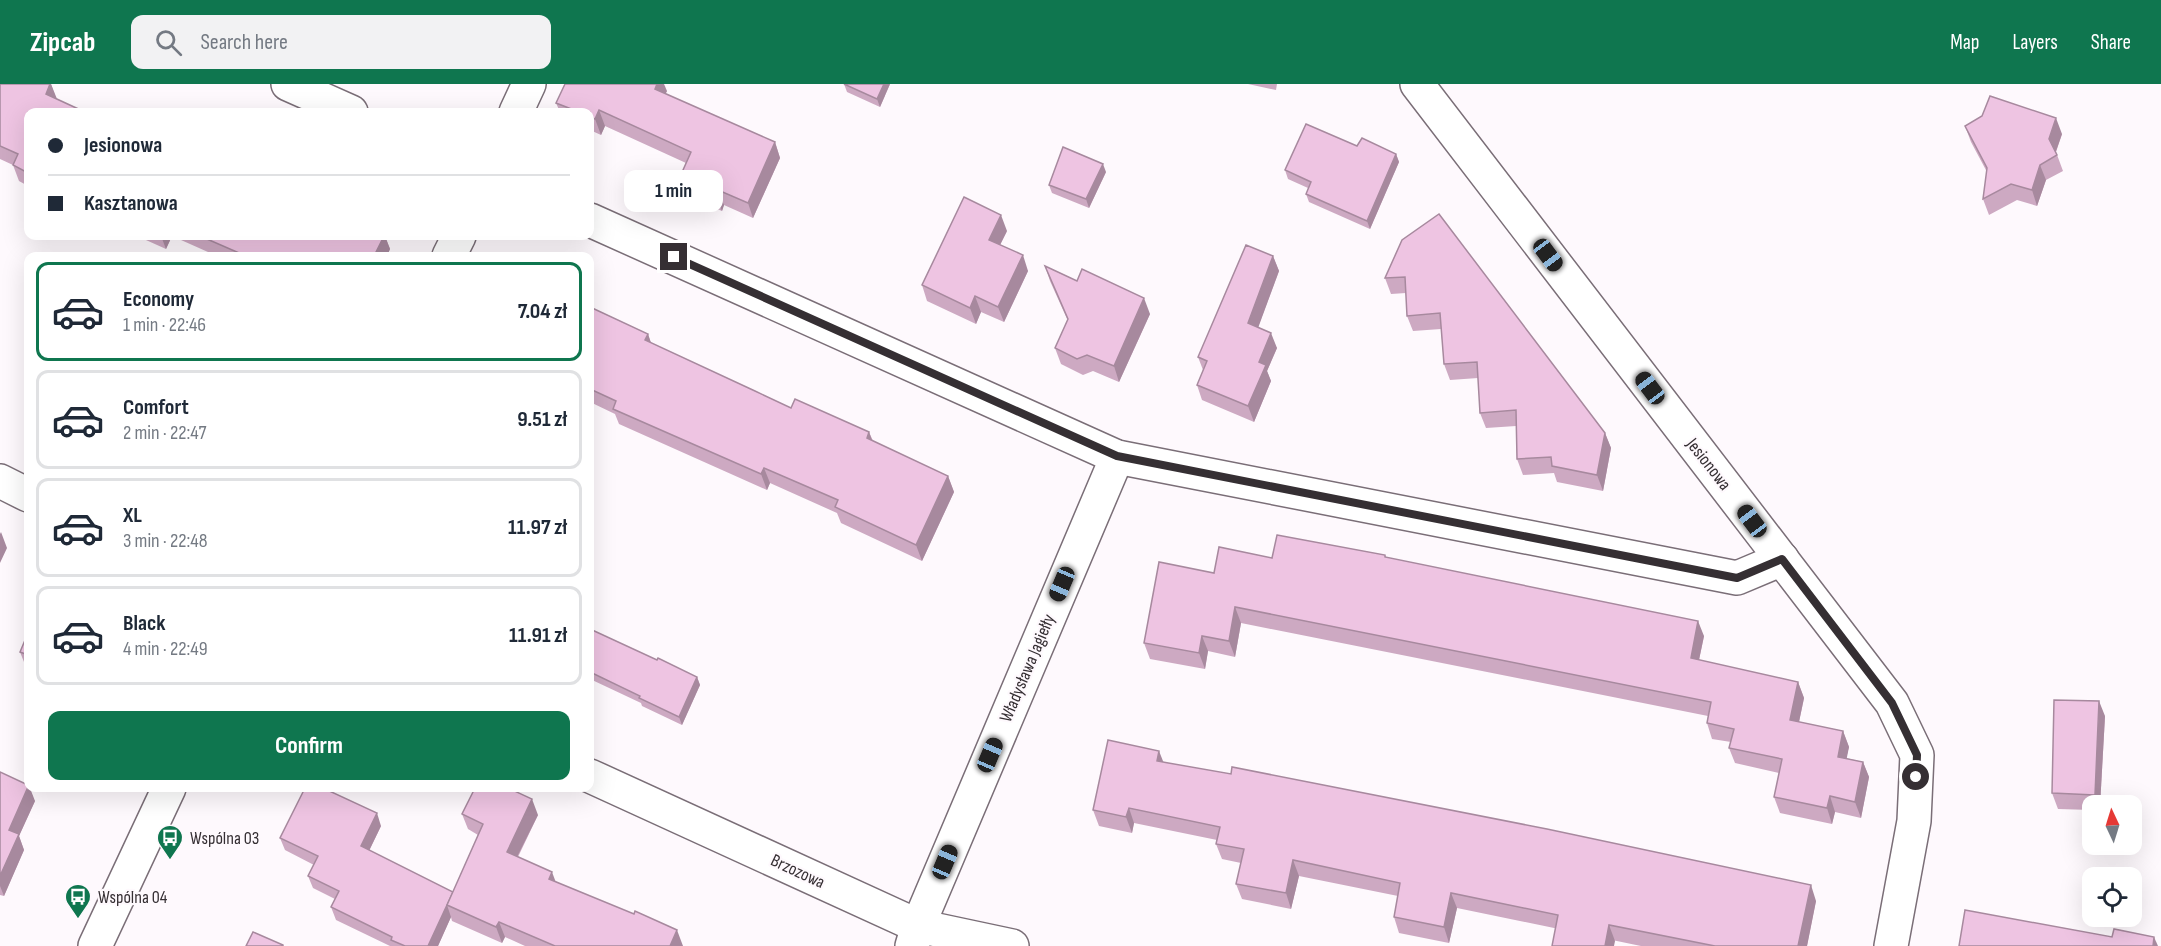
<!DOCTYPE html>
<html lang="en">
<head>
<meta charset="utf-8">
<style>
	:root { --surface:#fff; --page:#f2f2f3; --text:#1f2937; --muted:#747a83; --line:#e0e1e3; --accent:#0f764f }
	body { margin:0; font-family:"Sofia Sans Condensed",sans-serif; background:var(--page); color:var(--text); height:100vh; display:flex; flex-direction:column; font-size:22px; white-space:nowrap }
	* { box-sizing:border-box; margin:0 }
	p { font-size:20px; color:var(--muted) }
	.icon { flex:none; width:33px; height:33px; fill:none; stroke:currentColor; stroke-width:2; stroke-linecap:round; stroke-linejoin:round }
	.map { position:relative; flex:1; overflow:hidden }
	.sheet { position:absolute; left:24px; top:168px; width:570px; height:540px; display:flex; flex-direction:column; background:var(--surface); border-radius:12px; box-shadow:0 6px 24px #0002 }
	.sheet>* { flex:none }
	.guide { position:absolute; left:24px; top:24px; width:570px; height:132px; border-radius:12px; box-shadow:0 6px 24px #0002; display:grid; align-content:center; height:132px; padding:0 24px; background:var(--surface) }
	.needle { width:39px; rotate:356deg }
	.buttons { position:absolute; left:2082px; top:711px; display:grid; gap:12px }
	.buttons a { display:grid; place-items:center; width:60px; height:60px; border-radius:12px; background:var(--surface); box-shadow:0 6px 24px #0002; font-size:30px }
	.end { position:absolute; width:27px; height:27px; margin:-14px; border:8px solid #352f33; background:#fff; box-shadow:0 0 0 3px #fff }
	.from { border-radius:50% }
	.bubble { position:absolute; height:42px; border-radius:12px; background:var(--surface); box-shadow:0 6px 24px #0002; font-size:20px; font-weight:700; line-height:42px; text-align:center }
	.car { position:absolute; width:18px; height:36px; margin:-18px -9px; border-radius:8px; box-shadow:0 0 4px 2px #0007; background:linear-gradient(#222 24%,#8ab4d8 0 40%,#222 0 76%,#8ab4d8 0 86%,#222 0) }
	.guide b { display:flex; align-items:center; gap:21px; height:57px; font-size:22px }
	.guide b+b { border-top:2px solid var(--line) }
	.guide i { width:15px; height:15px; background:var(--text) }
	ul { padding:10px 0 0; list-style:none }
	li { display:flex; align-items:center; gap:18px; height:99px; margin:0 12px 9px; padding:0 12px; border:3px solid var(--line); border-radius:12px }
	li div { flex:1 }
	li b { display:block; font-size:22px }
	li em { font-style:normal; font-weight:700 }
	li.active { border-color:var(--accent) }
	li>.icon { width:54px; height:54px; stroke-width:1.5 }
	.primary-button { display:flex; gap:12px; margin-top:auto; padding:12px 24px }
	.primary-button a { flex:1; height:69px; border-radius:12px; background:var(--accent); color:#fff; font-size:24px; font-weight:700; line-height:69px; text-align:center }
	header { display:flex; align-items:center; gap:36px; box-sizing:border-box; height:84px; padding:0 30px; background:var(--accent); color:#fff }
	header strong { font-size:28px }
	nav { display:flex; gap:33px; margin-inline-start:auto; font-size:21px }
	.search { width:420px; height:54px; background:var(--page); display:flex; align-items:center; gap:15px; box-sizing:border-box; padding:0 21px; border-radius:12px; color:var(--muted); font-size:22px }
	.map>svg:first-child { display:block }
</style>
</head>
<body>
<header>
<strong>Zipcab</strong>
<div class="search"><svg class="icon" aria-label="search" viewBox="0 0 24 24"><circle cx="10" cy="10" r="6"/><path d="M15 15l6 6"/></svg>Search here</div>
<nav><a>Map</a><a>Layers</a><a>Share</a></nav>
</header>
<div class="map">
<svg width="2161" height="862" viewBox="0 0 2161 862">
	<rect width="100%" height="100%" fill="#fef9fd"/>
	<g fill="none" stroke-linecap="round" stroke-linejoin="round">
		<defs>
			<g id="street">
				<path d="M288 0 351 28"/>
				<path d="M1417 0 1892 619 1917 671 1914 737 1891 862"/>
				<path d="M516 28 529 0"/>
				<path d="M590 136 1117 373 1737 494 1782 475"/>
				<path d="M449 172 459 152"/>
				<path d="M0 397 28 411"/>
				<path d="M590 692 918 842 1012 862"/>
				<path d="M95 862 169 704"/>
				<path d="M912 862 918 842 1117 373"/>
			</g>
		</defs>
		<use href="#street" stroke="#7a6e77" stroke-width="36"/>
		<use href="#street" stroke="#fff" stroke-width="33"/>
	</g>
	<g fill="#cda9c2">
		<path d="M0 0H51L56 15 28 28V102L19 97 13 81 0 75Z"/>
		<path d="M844 0H890L880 23 847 8Z"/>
		<path d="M1248 0H1277L1276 6Z"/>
		<path d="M667 7 665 10 775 58 780 74 753 134 724 121 722 127 685 111 679 95 686 79 605 42 601 51 590 46V28H560L556 19Z"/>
		<path d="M1965 42 2062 50 2056 68 2063 87 2046 96 2037 122 2017 116 1989 131 1983 115 1987 88 1971 58Z"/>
		<path d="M1357 62 1396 70 1399 78 1370 145 1309 118 1306 110 1308 104 1288 95 1285 86Z"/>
		<path d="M1106 88 1089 124 1052 109 1049 101Z"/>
		<path d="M1007 147 1000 161 1028 187 1004 238 981 228 976 240 927 217 922 201Z"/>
		<path d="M137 152H385L390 165 387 172H217L172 152 166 165Z"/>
		<path d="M1402 156 1605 349 1611 364 1603 407 1557 398 1554 389 1523 391 1517 375 1516 342 1486 344 1480 329 1478 294 1450 296 1444 280 1441 245 1413 247 1407 232 1406 209 1391 210 1385 194Z"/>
		<path d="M1273 172 1279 187 1258 243 1277 264 1267 287 1271 297 1254 338 1202 316 1197 301 1203 286 1198 273Z"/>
		<path d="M1045 182 1150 230 1119 298 1093 287 1083 291 1061 280 1055 264 1068 237 1050 197Z"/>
		<path d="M590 223 648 250 651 259 755 307 791 324 869 348 873 357 948 392 954 408 922 477 841 439 837 429 770 399 767 406 619 340 615 330 590 318Z"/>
		<path d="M1385 471 1386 473 1704 552 1699 576 1798 598 1804 614 1799 638 1843 647 1849 663 1846 674 1863 678 1869 693 1861 734 1835 728 1832 740 1780 729 1774 713 1779 689 1735 679 1729 664 1731 658 1712 655 1707 639 1708 632 1241 539 1235 573 1208 567 1205 585 1150 575 1144 559 1214 489 1272 474Z"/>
		<path d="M590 545 657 576 697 593 700 601 682 641 642 622 641 619 590 595Z"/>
		<path d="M28 549V585L26 583 20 568Z"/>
		<path d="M2105 632 2100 722H2092V726L2058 725 2052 709Z"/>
		<path d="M1163 678 1816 817 1807 862H1641L1457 824 1449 859 1399 849 1394 833 1398 812 1299 792 1291 825 1242 815 1236 800 1241 779 1222 775 1216 760 1217 756 1134 739 1132 749 1099 742 1093 726Z"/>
		<path d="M0 688 35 717 19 752 24 766 4 812 0 811Z"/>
		<path d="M462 730 538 731 518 773 555 797 683 862H525L505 853 502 859 452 837 451 833 438 862H390L336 836 331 823 335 815 313 804 308 792 314 781 285 766 280 754 381 742 369 767 453 808 478 751 468 745Z"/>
	</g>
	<g fill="#a7899e">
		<path d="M50 0H51L57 15 46 10Z"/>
		<path d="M657 0H664L667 7 660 21 655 5Z"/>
		<path d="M884 0H890L880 23 877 15Z"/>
		<path d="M599 26 605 42 601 51 595 35Z"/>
		<path d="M2056 34 2062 50 2055 70 2049 55Z"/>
		<path d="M775 58 780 74 753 134 748 119Z"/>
		<path d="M1396 70 1399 78 1370 145 1367 137Z"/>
		<path d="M1103 80 1106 88 1089 124 1086 115Z"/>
		<path d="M2040 81 2046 96 2037 122 2032 106Z"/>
		<path d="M718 106 724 121 722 127 716 111Z"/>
		<path d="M1001 131 1007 147 995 171 989 156Z"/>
		<path d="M161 152H172L166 165Z"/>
		<path d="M384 152H385L390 165 387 172H374Z"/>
		<path d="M1023 171 1028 187 1004 238 998 223Z"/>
		<path d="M1273 172 1279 187 1254 255 1248 239Z"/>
		<path d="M975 212 981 228 976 240 970 224Z"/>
		<path d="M1144 214 1150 230 1119 298 1114 282Z"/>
		<path d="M1271 249 1277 264 1267 287 1271 297 1254 338 1248 322 1259 278Z"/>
		<path d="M648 250 653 265 645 256Z"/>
		<path d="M869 348 875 364 867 354Z"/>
		<path d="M1605 349 1611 364 1603 407 1597 391Z"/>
		<path d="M764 384 770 399 767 406 761 390Z"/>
		<path d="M948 392 954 408 922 477 916 461Z"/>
		<path d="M1 448 7 464 0 479V450Z"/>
		<path d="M1235 523 1241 539 1235 573 1229 557Z"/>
		<path d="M1698 537 1704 552 1696 590 1691 574Z"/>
		<path d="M1202 552 1208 567 1205 585 1199 569Z"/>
		<path d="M697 593 700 601 682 641 679 633Z"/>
		<path d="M1798 598 1804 614 1796 652 1790 636Z"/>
		<path d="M2099 617 2105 632 2100 722H2098L2095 711Z"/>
		<path d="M1843 647 1849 663 1844 688 1838 673Z"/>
		<path d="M1159 667 1165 682 1157 677Z"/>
		<path d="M1863 678 1869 693 1861 734 1855 718Z"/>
		<path d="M28 704H30L35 717 19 752 24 766 4 812 0 802V792L9 746Z"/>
		<path d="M1830 712 1835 728 1832 740 1827 724Z"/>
		<path d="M532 715 538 731 512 783 507 768Z"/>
		<path d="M1129 724 1134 739 1132 749 1126 733Z"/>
		<path d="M377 729 381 742 365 775 361 762Z"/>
		<path d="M1293 776 1299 792 1291 825 1286 809Z"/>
		<path d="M552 788 558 804 549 795Z"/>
		<path d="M1811 801 1816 817 1807 862H1798Z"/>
		<path d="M453 808 447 821 451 833 438 862H428Z"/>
		<path d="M1451 809 1457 824 1449 859 1444 843Z"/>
		<path d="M499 838 505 853 502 859 496 843Z"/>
		<path d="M1609 841 1615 857 1614 862H1605Z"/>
		<path d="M677 846 683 862H670Z"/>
		<path d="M2154 853 2158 862H2153Z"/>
	</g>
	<g fill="#eec4e2" stroke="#a7899e" stroke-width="1.5">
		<path d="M0 0H50L46 10 85 28H28V89L13 81 18 70 0 62Z"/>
		<path d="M565 0H657L655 5 775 58 748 119 718 106 716 111 679 95 691 68 599 26 595 35 590 33V28H579L556 19Z"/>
		<path d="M844 0H884L877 15Z"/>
		<path d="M1990 12 2056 34 2049 55 2057 71 2040 81 2032 106 2011 100 1983 115 1987 84 1965 42 1982 32Z"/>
		<path d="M1306 40 1357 62 1362 54 1396 70 1367 137 1306 110 1311 98 1285 86Z"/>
		<path d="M1063 63 1103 80 1086 115 1049 101Z"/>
		<path d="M964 113 1001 131 989 156 1023 171 998 223 975 212 970 224 922 201Z"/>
		<path d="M1439 130 1605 349 1597 391 1552 382 1551 373 1517 375 1516 326 1480 329 1477 278 1444 280 1440 229 1407 232 1405 193 1385 194 1402 156Z"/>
		<path d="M200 152H384L374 172H246Z"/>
		<path d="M1246 161 1273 172 1248 239 1271 249 1259 278 1266 281 1248 322 1197 301 1207 277 1198 273Z"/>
		<path d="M1045 182 1077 197 1082 185 1144 214 1114 282 1087 271 1077 275 1055 264 1068 235Z"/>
		<path d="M590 223 648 250 645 256 755 307 791 324 795 315 869 348 867 354 948 392 916 461 835 423 838 416 764 384 761 390 613 325 616 317 590 305Z"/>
		<path d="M1277 451 1385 471V473L1698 537 1691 574 1798 598 1790 636 1843 647 1838 673 1863 678 1855 718 1830 712 1827 724 1774 713 1782 675 1729 664 1734 645 1707 639 1711 618 1235 523 1229 557 1202 552 1199 569 1144 559 1159 478 1214 489 1219 463 1272 474Z"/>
		<path d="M590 545 657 576 658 574 697 593 679 633 639 614 640 612 590 588Z"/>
		<path d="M28 549V571L20 568Z"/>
		<path d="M2054 616 2099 617 2095 711 2052 709Z"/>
		<path d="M1108 656 1159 667 1157 677 1231 690 1232 683 1547 745 1811 801 1798 862H1715L1609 841 1605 862H1552L1558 831 1451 809 1444 843 1394 833 1400 799 1293 776 1286 809 1236 800 1244 765 1216 760 1220 743 1129 724 1126 733 1093 726Z"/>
		<path d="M0 688 28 701V703L9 746 19 750 0 792Z"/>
		<path d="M305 704H323L377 729 361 762 453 808 428 862H405L391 856 392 853 331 823 339 807 308 792 318 772 280 754Z"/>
		<path d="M475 704H508L532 715 507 768 552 788 549 795 634 830 635 827 677 846 670 862H555L499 838 496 843 447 821 483 740 462 730Z"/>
		<path d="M1965 826 2112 853 2114 845 2154 853 2153 862H1959Z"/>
		<path d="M253 848 283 861V862H246Z"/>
	</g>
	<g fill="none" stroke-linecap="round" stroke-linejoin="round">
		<path stroke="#352f33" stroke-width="8" d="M674 173 1117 372 1737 494 1782 475 1892 619 1917 671 1916 693"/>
	</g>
	<defs>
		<symbol id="bus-pin" viewBox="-11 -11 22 30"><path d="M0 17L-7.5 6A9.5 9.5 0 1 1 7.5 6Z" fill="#0f764f" stroke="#fef9fd"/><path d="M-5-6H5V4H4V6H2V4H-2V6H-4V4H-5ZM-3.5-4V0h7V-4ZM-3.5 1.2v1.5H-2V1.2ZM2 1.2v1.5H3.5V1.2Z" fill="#fff"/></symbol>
	</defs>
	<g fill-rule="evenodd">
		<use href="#bus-pin" x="155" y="739" width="30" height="40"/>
		<use href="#bus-pin" x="63" y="798" width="30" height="40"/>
	</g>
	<g text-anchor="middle" stroke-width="4.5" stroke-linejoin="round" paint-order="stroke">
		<g font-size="18" fill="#352f33" stroke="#fef9fd">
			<text transform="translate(1709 380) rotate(52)" y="6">Jesionowa</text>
			<text transform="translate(1027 584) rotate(-67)" y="6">Władysława Jagiełły</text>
			<text transform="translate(798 787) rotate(25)" y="6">Brzozowa</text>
		</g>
		<g font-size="18" fill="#352f33" stroke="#fef9fd" text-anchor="start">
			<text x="190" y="760">Wspólna 03</text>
			<text x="98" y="819">Wspólna 04</text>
		</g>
	</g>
</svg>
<div class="buttons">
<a><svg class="needle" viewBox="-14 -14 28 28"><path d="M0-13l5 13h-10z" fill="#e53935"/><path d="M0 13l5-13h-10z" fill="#747a83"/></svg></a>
<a><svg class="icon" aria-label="locate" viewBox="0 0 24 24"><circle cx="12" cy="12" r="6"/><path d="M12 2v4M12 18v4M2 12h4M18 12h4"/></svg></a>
</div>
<i class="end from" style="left:1916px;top:693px"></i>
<i class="end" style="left:674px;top:173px"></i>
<div class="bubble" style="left:624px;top:86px;width:99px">1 min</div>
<i class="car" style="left:1548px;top:171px;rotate:143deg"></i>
<i class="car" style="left:1650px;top:304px;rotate:323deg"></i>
<i class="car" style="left:1752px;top:437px;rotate:323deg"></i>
<i class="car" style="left:1062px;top:500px;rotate:203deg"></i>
<i class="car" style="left:990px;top:671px;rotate:23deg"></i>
<i class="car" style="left:945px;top:778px;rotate:23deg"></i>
<div class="guide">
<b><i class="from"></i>Jesionowa</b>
<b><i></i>Kasztanowa</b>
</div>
<section class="sheet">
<ul>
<li class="active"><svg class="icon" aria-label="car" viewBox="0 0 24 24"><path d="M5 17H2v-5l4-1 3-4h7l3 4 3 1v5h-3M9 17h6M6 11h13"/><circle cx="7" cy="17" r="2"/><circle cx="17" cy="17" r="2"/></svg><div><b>Economy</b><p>1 min · 22:46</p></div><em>7.04 zł</em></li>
<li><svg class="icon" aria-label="car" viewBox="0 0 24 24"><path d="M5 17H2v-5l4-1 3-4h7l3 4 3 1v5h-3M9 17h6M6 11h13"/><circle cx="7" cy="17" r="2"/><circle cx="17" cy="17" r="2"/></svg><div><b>Comfort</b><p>2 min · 22:47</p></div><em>9.51 zł</em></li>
<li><svg class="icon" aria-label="car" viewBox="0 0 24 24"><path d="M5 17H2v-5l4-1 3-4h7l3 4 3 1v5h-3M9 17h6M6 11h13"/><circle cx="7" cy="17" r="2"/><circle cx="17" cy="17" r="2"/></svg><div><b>XL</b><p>3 min · 22:48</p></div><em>11.97 zł</em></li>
<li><svg class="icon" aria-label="car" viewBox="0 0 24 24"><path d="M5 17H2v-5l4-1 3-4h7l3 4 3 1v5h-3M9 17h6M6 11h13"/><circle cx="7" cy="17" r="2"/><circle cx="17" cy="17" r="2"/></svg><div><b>Black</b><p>4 min · 22:49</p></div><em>11.91 zł</em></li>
</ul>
<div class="primary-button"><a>Confirm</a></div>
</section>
</div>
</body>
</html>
